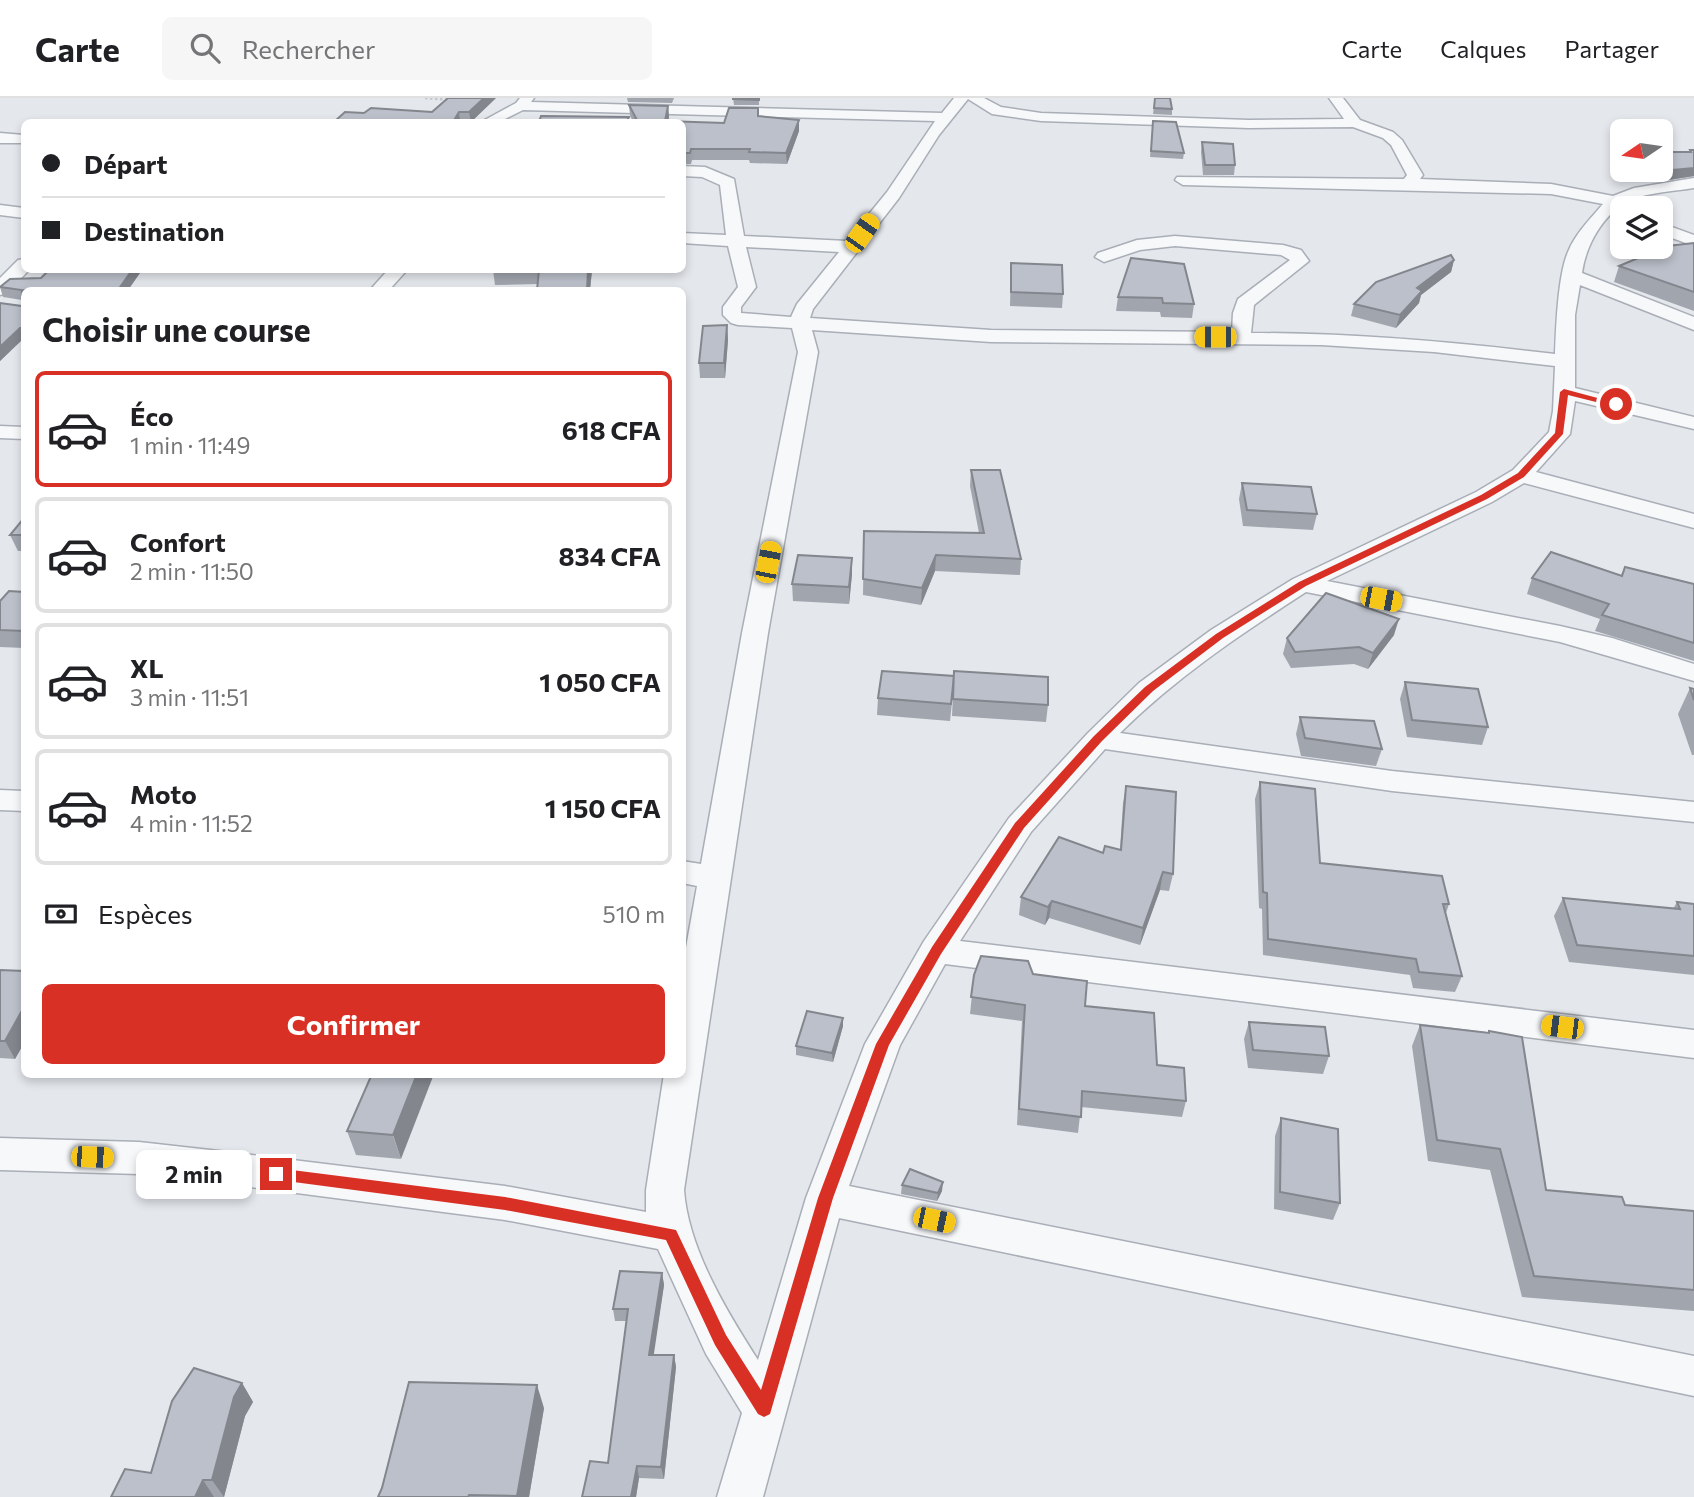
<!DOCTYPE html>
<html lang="fr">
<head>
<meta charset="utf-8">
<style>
	:root { --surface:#fff; --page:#f6f6f6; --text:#202124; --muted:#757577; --line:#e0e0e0; --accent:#d93025 }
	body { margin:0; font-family:Commissioner,sans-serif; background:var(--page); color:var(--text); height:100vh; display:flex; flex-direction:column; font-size:26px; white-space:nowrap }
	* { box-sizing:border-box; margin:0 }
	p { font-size:23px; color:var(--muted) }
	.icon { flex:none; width:38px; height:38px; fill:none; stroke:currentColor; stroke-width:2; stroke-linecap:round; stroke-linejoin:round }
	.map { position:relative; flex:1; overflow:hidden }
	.drawer { position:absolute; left:21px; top:189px; width:665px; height:791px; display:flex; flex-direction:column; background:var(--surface); border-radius:10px; box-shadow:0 4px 10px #0003 }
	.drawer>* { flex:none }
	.top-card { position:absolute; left:21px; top:21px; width:665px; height:154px; border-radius:10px; box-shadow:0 4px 10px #0003; display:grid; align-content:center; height:154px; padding:0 21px; background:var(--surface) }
	.needle { width:46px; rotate:257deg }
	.controls { position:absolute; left:1610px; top:21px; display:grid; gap:14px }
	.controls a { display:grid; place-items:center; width:63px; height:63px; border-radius:10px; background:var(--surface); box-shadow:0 4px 10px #0003; font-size:35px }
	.end { position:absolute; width:32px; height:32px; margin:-16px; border:9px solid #d93025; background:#fff; box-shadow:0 0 0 4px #fff }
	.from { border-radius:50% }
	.bubble { position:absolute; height:49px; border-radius:10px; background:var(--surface); box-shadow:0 4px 10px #0003; font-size:23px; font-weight:700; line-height:49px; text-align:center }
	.car { position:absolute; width:21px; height:42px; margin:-21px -10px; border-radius:9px; box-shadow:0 0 5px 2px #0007; background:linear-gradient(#f5c518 24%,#345 0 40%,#f5c518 0 76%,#345 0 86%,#f5c518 0) }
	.top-card b { display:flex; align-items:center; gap:24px; height:66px; font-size:26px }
	.top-card b+b { border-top:2px solid var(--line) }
	.top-card i { width:18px; height:18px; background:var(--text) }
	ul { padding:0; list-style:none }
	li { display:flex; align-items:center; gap:21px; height:116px; margin:0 14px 10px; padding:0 7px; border:4px solid var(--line); border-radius:10px }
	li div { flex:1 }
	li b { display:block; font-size:26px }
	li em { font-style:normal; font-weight:700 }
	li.on { border-color:var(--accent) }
	li>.icon { width:63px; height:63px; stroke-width:1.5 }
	h2 { padding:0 21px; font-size:32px; line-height:84px }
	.pay { display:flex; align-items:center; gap:18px; height:77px; padding:0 21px; font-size:26px }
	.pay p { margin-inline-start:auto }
	.primary-button { display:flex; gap:14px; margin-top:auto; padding:14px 21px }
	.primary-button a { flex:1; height:80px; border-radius:10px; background:var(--accent); color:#fff; font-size:28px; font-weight:700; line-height:80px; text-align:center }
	header { display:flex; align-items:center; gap:42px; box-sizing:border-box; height:98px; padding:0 35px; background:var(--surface); border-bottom:2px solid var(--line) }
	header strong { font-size:33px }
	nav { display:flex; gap:38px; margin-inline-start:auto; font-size:24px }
	.search { width:490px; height:63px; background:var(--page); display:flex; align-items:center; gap:18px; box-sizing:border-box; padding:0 24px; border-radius:10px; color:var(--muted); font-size:26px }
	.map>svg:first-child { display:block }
</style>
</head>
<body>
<header>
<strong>Carte</strong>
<div class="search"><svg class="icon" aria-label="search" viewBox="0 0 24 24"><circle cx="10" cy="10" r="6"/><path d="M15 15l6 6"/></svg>Rechercher</div>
<nav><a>Carte</a><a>Calques</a><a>Partager</a></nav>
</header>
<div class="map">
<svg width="1694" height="1399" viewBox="0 0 1694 1399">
	<rect width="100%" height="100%" fill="#e4e7ec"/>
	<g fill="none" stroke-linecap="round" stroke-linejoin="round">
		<defs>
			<g id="minor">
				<path d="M520 0H534L531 4 942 15 954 0H984L1001 9 1041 15 1249 22 1344 21 1329 0H1343L1360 22 1393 34 1402 42 1423 77 1420 81 1551 86 1613 98 1634 90 1694 80V90C1676 93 1656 94 1639 99 1607 108 1586 145 1582 175L1694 219V232L1580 187 1575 217V290L1694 319V331L1575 303 1570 336 1536 374 1694 416V430L1524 385 1492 404 1327 483 1560 528 1612 540 1694 566V583L1560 544 1306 494C1238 538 1178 578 1120 635L1392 673 1694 704V724L1392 693 1105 651 1031 734 960 843 1694 932V960L945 866 900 947 849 1088 1694 1258V1298L839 1120 763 1399H717L742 1315 706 1256 658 1151 505 1122 228 1086 139 1076 0 1072V1040L139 1044 228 1054 505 1088 646 1114V1092L664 976H682V872L697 788 682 785V763L701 766 742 535 798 254 792 230 738 227 731 225 723 217V209L738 189 728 148 682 145V135L726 137 720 87 702 79 682 78V68L705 69 734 81 744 138 847 143 887 94 935 23 523 12 499 24H481L516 5ZM968 1 992 16 1041 23 1249 30 1353 29 1383 40 1391 47 1407 77 1404 81 1177 79 1175 82 1183 87 1551 96 1603 106C1591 120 1575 136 1568 154 1558 177 1556 229 1555 256 1454 244 1353 235 1251 235L1254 207 1309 163 1301 152 1283 147 1175 138 1137 142 1098 155 1095 159 1104 164 1140 152 1175 148 1281 157 1290 162 1238 201 1233 215 1232 234 991 232 810 220 813 211 899 100 939 37ZM746 149 839 154 797 206 791 219 741 215V209L756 189ZM812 232 991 244 1321 247 1434 254 1555 268 1553 313 1549 334 1513 372 1476 394 1293 481 1211 532 1139 585 1088 635 1009 720 924 843 865 946 806 1100 758 1262C727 1214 688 1150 684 1092L768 535 818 254Z"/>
				<path d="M0 35 24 37V45H0Z"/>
				<path d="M0 107 24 110V120L0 117Z"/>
				<path d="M1661 125 1694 137V148L1661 136Z"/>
				<path d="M24 161V172H29L7 195 0 197V180L18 162Z"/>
				<path d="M388 172H407L389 192H370Z"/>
				<path d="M0 328 24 329V341L0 340Z"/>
				<path d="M0 692 24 693V713L0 712Z"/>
			</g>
		</defs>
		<use href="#minor" stroke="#a9aeb7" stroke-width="3"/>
		<path stroke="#c2c5cb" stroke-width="2.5" stroke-dasharray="2.5 2.5" stroke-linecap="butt" d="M425 0 451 2"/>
		<use href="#minor" fill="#f7f8fa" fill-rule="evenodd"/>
	</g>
	<g fill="#a1a5ae">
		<path d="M496 0 471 24H334L364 15 432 14Z"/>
		<path d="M627 0H674L672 5 628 4Z"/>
		<path d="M733 0H759V7H734Z"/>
		<path d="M1155 0 1172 11V17L1153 16Z"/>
		<path d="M629 7 668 8 669 19 668 23 724 25 759 18 799 33 787 66 750 65 749 62H692L691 66H682V24H633L630 17Z"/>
		<path d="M1153 23 1184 55 1183 61 1150 59Z"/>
		<path d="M1202 44 1235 67 1234 77H1203L1201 54Z"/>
		<path d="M1690 52H1694V78L1669 82 1641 72H1661V54H1689Z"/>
		<path d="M1694 145V213L1614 184 1619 168Z"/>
		<path d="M1131 160 1194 206 1192 220 1161 219 1160 214 1116 213 1118 199Z"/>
		<path d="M1454 162 1451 174 1421 197 1419 205 1396 230 1351 218 1354 206Z"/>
		<path d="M1011 165 1063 196 1062 210 1010 208Z"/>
		<path d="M77 172H142L128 192H24V240L0 263V205L22 208V202L3 199 0 189 76 173Z"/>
		<path d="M493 172H592L590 192H537L538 186 495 187Z"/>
		<path d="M727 227 728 242 725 280H700L699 265Z"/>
		<path d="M971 372 1021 461 1020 477 935 473 921 507 863 497 864 433 979 435 970 388Z"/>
		<path d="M1242 385 1317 416 1313 432 1243 428 1239 401Z"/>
		<path d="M24 420V453H18L10 437Z"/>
		<path d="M852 460V476L849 506 793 503 792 486Z"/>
		<path d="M1625 469 1694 486V563L1595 533 1600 521 1527 496 1532 480 1621 477Z"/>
		<path d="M24 494V550L0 549V503Z"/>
		<path d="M1394 537 1368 571 1354 566 1291 570 1283 556 1287 540Z"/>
		<path d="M882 573 1048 607 1046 624 952 618 953 595 950 623 877 617 878 600Z"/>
		<path d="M1405 584 1488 629 1482 647 1407 639 1400 601Z"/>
		<path d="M1690 590 1694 591V657H1692L1678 616Z"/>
		<path d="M1300 619 1382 651 1376 668 1301 658 1296 636Z"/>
		<path d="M1260 684 1320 765 1449 806 1446 815 1462 878 1455 894 1413 890 1410 877 1263 857 1262 811 1259 810 1255 701Z"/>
		<path d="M1126 688 1173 776 1169 793 1160 792 1140 847 1049 820 1045 827 1019 817 1021 799 1103 755 1120 752 1123 705Z"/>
		<path d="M1563 800 1673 811 1677 804 1694 806V877L1569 864 1554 818Z"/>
		<path d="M0 872 24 873V945L15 961 0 960Z"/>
		<path d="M1033 876 1085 908 1157 967 1186 1003 1182 1019 1081 1009 1078 1035 1017 1027 1022 923 970 916 974 877Z"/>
		<path d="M843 920V928L833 964 796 957V948Z"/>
		<path d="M1249 924 1329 958 1323 976 1248 970 1244 941Z"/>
		<path d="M1420 927 1488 935 1489 933 1546 1092 1625 1107 1694 1113V1213L1522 1199 1490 1072 1428 1063 1412 948Z"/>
		<path d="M372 976 401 1061 356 1057 347 1033Z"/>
		<path d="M1281 1020 1340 1105 1333 1122 1274 1111 1275 1038Z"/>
		<path d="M902 1087 942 1093 937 1103 901 1096Z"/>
		<path d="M662 1175 664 1187 653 1257H674L676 1269 664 1381 639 1380 636 1399H582L608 1365 627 1223H615L613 1211Z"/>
		<path d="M242 1285 253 1304 245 1318 224 1399H111L151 1375Z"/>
		<path d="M544 1310 529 1399H378Z"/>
	</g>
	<g fill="#83868d">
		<path d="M484 0H496L471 24 469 14Z"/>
		<path d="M668 8 669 19 668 24 665 23Z"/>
		<path d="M459 14 460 24H453Z"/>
		<path d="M799 22V33L787 66 786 55Z"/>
		<path d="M1694 70V78L1669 82 1672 72Z"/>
		<path d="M1454 162 1451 174 1421 197 1419 205 1396 230 1400 217 1417 190Z"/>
		<path d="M132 172H142L128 192H118Z"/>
		<path d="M588 172H592L590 192H587Z"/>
		<path d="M727 227 728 242 725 280 724 265Z"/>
		<path d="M20 230 24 240 0 263V249Z"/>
		<path d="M936 457 935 473 921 507 922 490Z"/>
		<path d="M852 460V476L849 506V489Z"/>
		<path d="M1399 521 1394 537 1368 571 1373 555Z"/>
		<path d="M1163 774 1160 792 1140 847 1143 830Z"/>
		<path d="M1052 803 1049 820 1045 827 1048 809Z"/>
		<path d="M24 909V945L15 961 5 943Z"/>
		<path d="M843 920V928L833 964 832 955Z"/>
		<path d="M417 976H434L401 1061 393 1037Z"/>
		<path d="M943 1084 942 1093 937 1103 938 1095Z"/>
		<path d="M662 1175 664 1187 652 1269 649 1257Z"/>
		<path d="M674 1257 676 1269 664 1381 661 1369Z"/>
		<path d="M242 1285 253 1304 245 1318 224 1399 212 1382 234 1299Z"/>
		<path d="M537 1287 544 1310 529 1399H517Z"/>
		<path d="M637 1368 639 1380 636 1399H631Z"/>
		<path d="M203 1382 214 1399H195Z"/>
	</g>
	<g fill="#bbc0ca" stroke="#83868d" stroke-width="2">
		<path d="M448 0H484L469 14H459L453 24H334L345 14 364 15 371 10 432 14Z"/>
		<path d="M733 0H759V2L733 1Z"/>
		<path d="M1155 0H1170L1172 11 1154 10Z"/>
		<path d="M629 7 668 8 665 23 724 25 729 10H758V18L799 22 786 55 749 54 750 51H691L690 55H682V24H638Z"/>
		<path d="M541 18 629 19 626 24H539Z"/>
		<path d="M1153 23 1176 24 1184 55 1151 53Z"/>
		<path d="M1202 44 1233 46 1235 67H1205Z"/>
		<path d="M1690 52H1694V70L1672 72 1661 68V54H1691Z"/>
		<path d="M1694 145V194L1619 168 1667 148Z"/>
		<path d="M1451 157 1454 162 1417 190 1422 193 1400 217 1354 206 1376 184Z"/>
		<path d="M1131 160 1184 166 1194 206 1163 205 1162 200 1118 199Z"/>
		<path d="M1011 165 1062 167 1063 196 1011 194Z"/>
		<path d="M77 172H132L118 192H24V230H20L0 249V205L22 208V192L0 189 10 181 41 180 48 173H76Z"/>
		<path d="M539 172H588L587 192H537Z"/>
		<path d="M727 227 724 265H699L703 228Z"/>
		<path d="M971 372H1000L1021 461 936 457 922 490 863 481 864 433 984 435Z"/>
		<path d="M1242 385 1311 389 1317 416 1247 412Z"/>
		<path d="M24 420V437H10Z"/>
		<path d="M1551 454 1622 478 1625 469 1694 486V545L1602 517 1609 506 1532 480Z"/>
		<path d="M798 457 852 460 849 489 792 486Z"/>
		<path d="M9 493 24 494V533L0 532V503Z"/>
		<path d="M1326 495 1399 521 1373 555 1359 549 1295 554 1287 540Z"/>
		<path d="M882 573 954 578 951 606 878 600Z"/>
		<path d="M954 573 1048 579V607L953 601Z"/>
		<path d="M1405 584 1478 591 1488 629 1412 622Z"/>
		<path d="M1690 590 1694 591V602Z"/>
		<path d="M1300 619 1374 623 1382 651 1305 640Z"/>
		<path d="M1260 684 1315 691 1320 765 1442 778 1449 806H1443L1462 878 1419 874 1416 861 1268 841 1267 795 1263 794Z"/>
		<path d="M1126 688 1176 694 1173 776 1163 774 1143 830 1052 803 1048 809 1021 799 1059 739 1103 755 1105 748 1121 752Z"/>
		<path d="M1563 800 1680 811 1677 804 1694 806V858L1577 847Z"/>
		<path d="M981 858 1028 863 1033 876 1087 883 1085 908 1154 915 1157 967 1184 970 1186 1003 1082 993 1081 1019 1019 1011 1025 907 971 899 974 877Z"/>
		<path d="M0 872 24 873V909L5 943H0Z"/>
		<path d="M807 913 843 920 832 955 796 948Z"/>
		<path d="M1249 924 1325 929 1329 958 1253 952Z"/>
		<path d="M1420 927 1489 935V933L1522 939 1546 1092 1622 1099 1625 1107 1694 1113V1192L1534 1178 1500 1051 1437 1042Z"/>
		<path d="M372 976H417L393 1037 347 1033Z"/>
		<path d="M1281 1020 1338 1031 1340 1105 1280 1094Z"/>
		<path d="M910 1071 943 1084 938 1095 902 1087Z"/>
		<path d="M620 1173 662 1175 649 1257H674L661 1369 637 1368 631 1399H582L590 1363 608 1365 628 1211H613Z"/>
		<path d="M194 1270 242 1285 234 1299 212 1382H203L195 1399H111L125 1371 151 1375 172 1303Z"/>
		<path d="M409 1284 537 1287 517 1398 469 1397 468 1399H378L382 1390Z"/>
	</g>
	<path fill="#d93025" d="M1564 291 1620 306 1616 309 1568 297 1563 336 1524 379 1487 401 1306 488 1223 540 1153 593 1102 643 1024 730 941 856 889 947 833 1100 770 1316 764 1319 758 1316 715 1247 666 1142 505 1112 271 1081 269 1076 276 1070 505 1099 676 1132 726 1237 761 1292 818 1100 876 946 932 849 1015 725 1094 638 1145 589 1216 536 1299 484 1481 397 1518 375 1555 335 1560 294Z"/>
</svg>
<div class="controls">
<a><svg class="needle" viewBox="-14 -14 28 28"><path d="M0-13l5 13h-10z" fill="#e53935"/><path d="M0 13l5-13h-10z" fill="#757577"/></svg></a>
<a><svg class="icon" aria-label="layers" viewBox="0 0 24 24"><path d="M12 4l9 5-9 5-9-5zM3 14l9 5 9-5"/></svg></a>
</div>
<i class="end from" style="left:1616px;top:306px"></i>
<i class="end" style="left:276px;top:1076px"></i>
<div class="bubble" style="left:136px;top:1052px;width:116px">2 min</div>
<i class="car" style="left:862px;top:135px;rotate:35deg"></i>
<i class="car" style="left:1215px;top:239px;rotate:270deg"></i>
<i class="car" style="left:768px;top:464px;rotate:11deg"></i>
<i class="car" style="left:1381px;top:501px;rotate:101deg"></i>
<i class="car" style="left:1562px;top:929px;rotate:277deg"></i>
<i class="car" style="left:92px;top:1059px;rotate:92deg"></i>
<i class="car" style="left:934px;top:1122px;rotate:102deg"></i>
<div class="top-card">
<b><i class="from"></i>Départ</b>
<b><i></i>Destination</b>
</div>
<section class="drawer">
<h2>Choisir une course</h2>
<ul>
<li class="on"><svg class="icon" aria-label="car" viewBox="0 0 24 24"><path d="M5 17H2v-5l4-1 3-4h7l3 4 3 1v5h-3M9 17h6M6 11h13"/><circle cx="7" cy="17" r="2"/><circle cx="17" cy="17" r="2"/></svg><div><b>Éco</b><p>1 min · 11:49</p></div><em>618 CFA</em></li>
<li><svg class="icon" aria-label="car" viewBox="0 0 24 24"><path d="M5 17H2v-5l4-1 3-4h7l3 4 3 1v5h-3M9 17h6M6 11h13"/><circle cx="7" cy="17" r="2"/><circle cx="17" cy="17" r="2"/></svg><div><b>Confort</b><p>2 min · 11:50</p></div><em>834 CFA</em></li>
<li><svg class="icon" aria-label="car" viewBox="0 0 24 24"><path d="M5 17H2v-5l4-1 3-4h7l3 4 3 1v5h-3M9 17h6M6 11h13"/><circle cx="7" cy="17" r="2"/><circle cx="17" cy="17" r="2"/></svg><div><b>XL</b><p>3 min · 11:51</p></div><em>1 050 CFA</em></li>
<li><svg class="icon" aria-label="car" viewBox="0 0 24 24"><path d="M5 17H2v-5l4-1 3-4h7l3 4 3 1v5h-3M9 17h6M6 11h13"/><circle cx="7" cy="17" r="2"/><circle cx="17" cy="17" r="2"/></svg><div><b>Moto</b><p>4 min · 11:52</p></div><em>1 150 CFA</em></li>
</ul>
<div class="pay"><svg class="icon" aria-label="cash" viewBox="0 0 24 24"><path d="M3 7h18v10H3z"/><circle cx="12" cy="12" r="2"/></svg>Espèces<p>510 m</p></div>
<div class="primary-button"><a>Confirmer</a></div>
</section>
</div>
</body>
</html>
